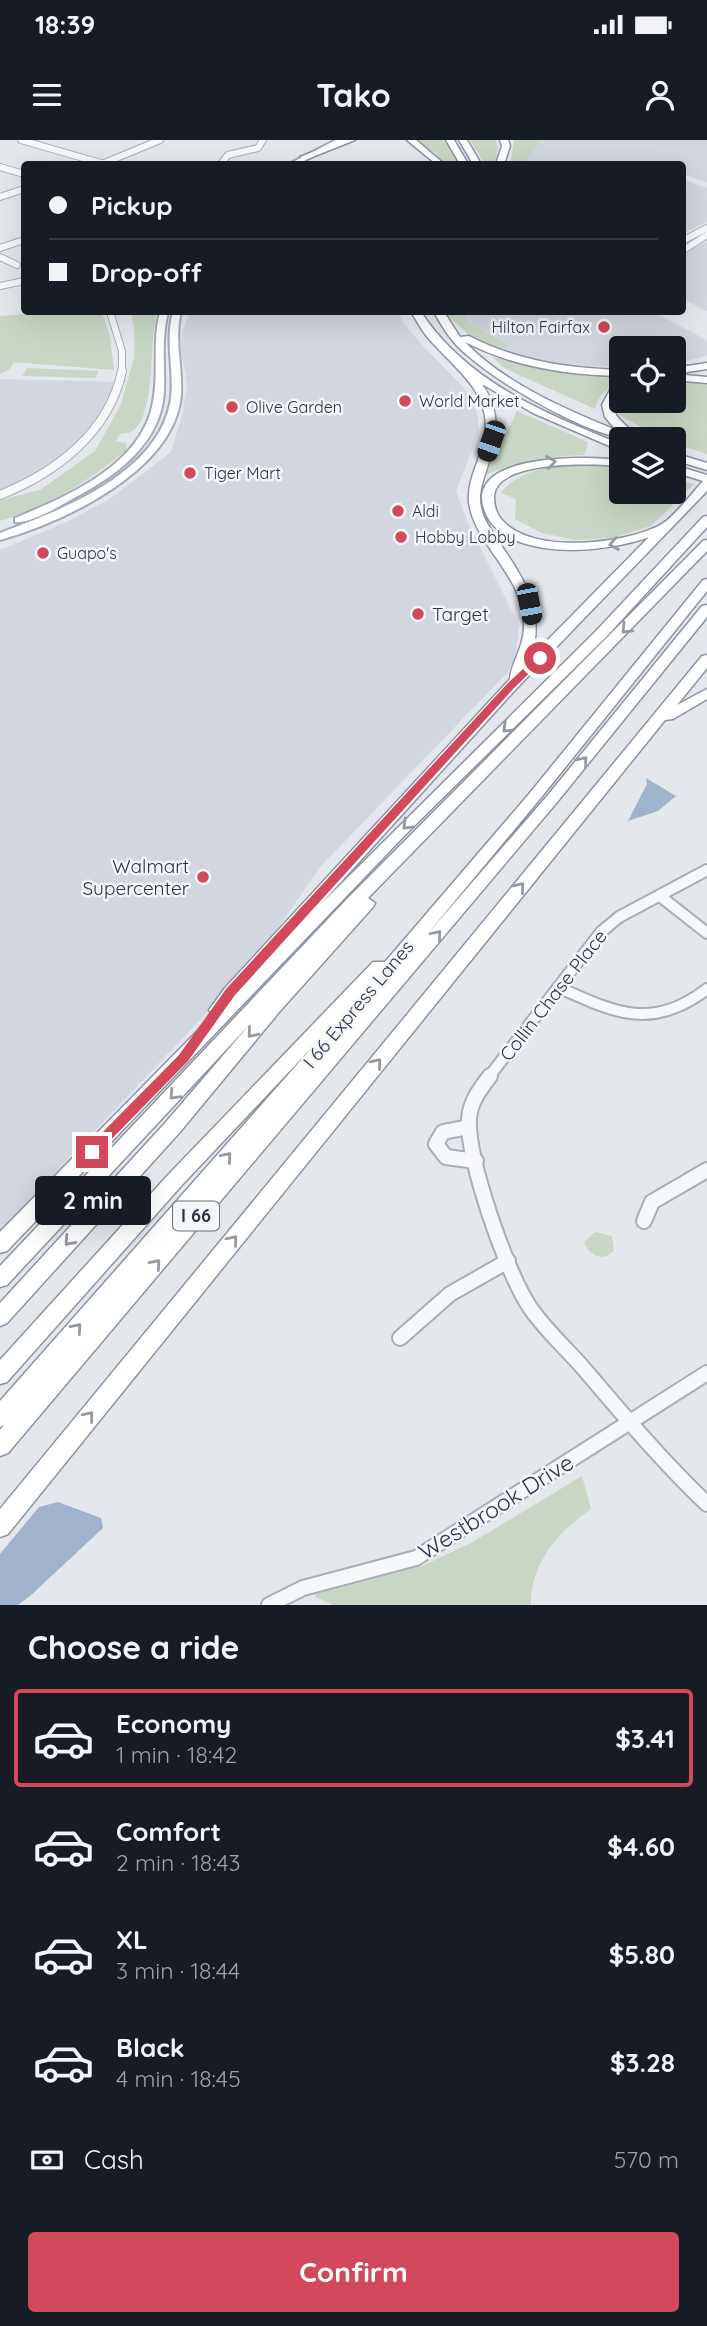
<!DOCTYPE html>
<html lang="en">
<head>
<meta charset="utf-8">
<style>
	:root { --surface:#171b24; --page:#242831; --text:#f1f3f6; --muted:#9ea1a6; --line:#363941; --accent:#d1495b }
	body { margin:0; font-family:Quicksand,sans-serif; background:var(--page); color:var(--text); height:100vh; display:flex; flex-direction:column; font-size:26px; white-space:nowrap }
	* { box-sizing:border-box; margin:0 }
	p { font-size:23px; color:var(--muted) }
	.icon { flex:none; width:38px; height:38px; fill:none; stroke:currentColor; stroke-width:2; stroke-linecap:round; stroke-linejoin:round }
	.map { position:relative; height:1465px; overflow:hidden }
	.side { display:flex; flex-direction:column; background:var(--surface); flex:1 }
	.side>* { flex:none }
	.banner { position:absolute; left:21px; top:21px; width:665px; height:154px; border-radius:7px; box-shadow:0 7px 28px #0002; display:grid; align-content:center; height:154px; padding:0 28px; background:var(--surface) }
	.buttons { position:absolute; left:609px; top:196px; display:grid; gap:14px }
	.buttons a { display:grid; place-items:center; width:77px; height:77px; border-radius:7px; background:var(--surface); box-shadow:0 7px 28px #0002; font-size:35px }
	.end { position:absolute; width:32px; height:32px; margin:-16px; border:9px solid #d1495b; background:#fff; box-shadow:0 0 0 4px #fff }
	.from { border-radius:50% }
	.bubble { position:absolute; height:49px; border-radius:7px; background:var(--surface); box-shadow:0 7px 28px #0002; font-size:23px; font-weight:800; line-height:49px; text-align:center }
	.car { position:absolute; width:21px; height:42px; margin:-21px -10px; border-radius:9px; box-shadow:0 0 5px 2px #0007; background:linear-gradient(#222 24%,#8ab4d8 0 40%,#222 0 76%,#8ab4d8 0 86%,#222 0) }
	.banner b { display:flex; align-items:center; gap:24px; height:66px; font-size:26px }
	.banner b+b { border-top:2px solid var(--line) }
	.banner i { width:18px; height:18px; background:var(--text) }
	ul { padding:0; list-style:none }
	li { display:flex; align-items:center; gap:21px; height:98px; margin:0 14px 10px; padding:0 14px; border:4px solid transparent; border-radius:7px }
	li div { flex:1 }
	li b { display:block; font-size:26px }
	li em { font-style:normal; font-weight:800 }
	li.selected { border-color:var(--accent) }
	li>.icon { width:63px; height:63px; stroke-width:1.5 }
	h2 { padding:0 28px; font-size:32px; line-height:84px }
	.pay { display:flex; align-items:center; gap:18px; height:77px; padding:0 28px; font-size:26px }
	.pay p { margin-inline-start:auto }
	.cta { display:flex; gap:14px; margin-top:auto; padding:14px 28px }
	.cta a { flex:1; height:80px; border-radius:7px; background:var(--accent); color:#fff; font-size:28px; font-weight:800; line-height:80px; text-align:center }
	.status { display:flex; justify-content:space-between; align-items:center; height:49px; padding:0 35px; background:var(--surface); direction:ltr }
	.status svg { height:19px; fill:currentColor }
	header { display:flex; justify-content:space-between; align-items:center; height:91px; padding:0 28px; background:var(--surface); font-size:32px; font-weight:800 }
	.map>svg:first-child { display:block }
</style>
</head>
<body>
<div class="status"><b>18:39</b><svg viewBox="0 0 49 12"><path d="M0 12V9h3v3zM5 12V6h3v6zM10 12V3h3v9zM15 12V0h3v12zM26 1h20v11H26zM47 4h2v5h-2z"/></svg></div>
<header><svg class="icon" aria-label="menu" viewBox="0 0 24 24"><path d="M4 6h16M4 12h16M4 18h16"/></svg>Tako<svg class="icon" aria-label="person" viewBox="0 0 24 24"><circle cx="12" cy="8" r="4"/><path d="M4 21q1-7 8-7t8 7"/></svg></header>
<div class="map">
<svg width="707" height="1465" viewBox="0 0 707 1465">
	<rect width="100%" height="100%" fill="#e4e7ec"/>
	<g fill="#d2d6de">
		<path d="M542 0H707V42L683 34 682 24H523Z"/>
		<path d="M682 39 707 48V82L683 93Z"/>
		<path d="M707 102V171L683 159 682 113Z"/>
		<path d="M190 172H399L402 181 421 204 464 248 477 272 479 293 456 351 467 381 519 485 515 519 507 533 321 726 253 824 0 1091V410L69 381 111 358 171 312 183 272 187 243 181 209 182 192Z"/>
		<path d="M471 172H653L703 198 707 202V216L674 224V208H621V227L583 226 540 220 500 209 467 183 466 173Z"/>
		<path d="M0 239 119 242 82 307 0 355Z"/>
	</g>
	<g fill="#c9d6c5">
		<path d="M415 0H443L452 11 458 24H445L434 12Z"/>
		<path d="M470 0H496L498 7 495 24H485Z"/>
		<path d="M514 0H542L523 24H510Z"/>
		<path d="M26 172 102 173 110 196 114 230 14 222 10 229 0 234V176L25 174Z"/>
		<path d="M131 172H157C149 199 156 270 135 289 131 293 126 293 120 294L116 301 126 303 127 310C88 341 48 367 0 381V360L40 350 95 311 121 264 134 218V187Z"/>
		<path d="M444 172H474L466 174 467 183 509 205 500 209 473 199Z"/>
		<path d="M492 217 588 236 621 237V242C607 248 599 253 595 269L506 229Z"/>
		<path d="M27 228 99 231 95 238 22 236Z"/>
		<path d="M693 242 707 245V314L674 303V299H664L619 275 616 260 621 256V261H674V243Z"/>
		<path d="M517 271 588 302 585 315C550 316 518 321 485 335Z"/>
		<path d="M598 324 621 327V352H674V339L694 344 651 386 613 398 576 400 542 393 515 379 516 359 501 353C523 324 564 326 598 324Z"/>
		<path d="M595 1092 612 1096 614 1110C603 1123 590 1116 584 1102Z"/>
		<path d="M582 1336 591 1369C559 1391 530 1423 531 1465H333L316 1457 315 1454 422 1426 471 1403Z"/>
	</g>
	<g fill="#9fb4cc">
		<path d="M646 638 676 656 658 671 628 681 647 644Z"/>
		<path d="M58 1362 101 1378 103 1388 30 1456 18 1465H0V1414L39 1367Z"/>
	</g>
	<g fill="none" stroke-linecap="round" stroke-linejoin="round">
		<defs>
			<g id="minor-far3">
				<path d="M21 0 104 24"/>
				<path d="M102 24 160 0"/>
				<path d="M221 24 228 15 258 8 263 0"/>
				<path d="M0 27 24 34"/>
				<path d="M0 57 24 49"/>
				<path d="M682 101 707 88"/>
				<path d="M0 108 24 100"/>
				<path d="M682 111 707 95"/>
				<path d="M0 117 17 125"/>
				<path d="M0 146 24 141"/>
				<path d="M110 172 122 211V232"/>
			</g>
			<path id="minor-far2" d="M0 355C55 333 109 293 122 231"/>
			<g id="minor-far1">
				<path d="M660 756 707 793"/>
				<path d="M558 847C615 873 652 891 707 849"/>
				<path d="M488 938 601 792 619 777 707 730"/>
			</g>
			<g id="minor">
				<path d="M490 936C480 949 470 962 469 979 467 1019 506 1131 529 1166 544 1189 567 1209 585 1230 624 1276 663 1322 707 1364"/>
				<path d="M469 987 443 992 436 1004 446 1017 476 1021"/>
				<path d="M644 1081 652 1062 707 1030"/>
				<path d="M400 1198 450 1154 508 1121"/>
				<path d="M269 1465 303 1448 416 1418 707 1233"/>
			</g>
			<g id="major">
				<path d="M336 0H344L298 24H289Z"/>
				<path d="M160 172H168C161 199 165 225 164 252 161 304 116 336 74 358 60 366 30 384 15 382V378C68 356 142 325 153 262 159 232 152 202 160 172Z"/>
				<path d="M173 172H181C173 203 185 232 180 263 167 334 63 382 0 400V393C61 370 155 335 170 264 176 233 164 203 173 172Z"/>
			</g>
			<g id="highway">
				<path d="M344 0H355L307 19 300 17Z"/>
				<path d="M407 0H416L444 24H436Z"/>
				<path d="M446 0H454L468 24H460Z"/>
				<path d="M459 0H467L481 24H473Z"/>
				<path d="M500 0H508L510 6 504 24H496L502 6Z"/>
				<path d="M411 172H421C466 241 547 275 621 304V311L533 273 482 244C502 273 497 299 486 331 482 344 478 355 481 368 484 381 492 391 499 402 525 441 544 468 532 516L649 397C608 412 528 420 494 386 487 379 482 367 482 357 484 313 590 316 621 320V326C595 324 495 319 494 357 494 365 496 374 503 381 533 415 627 404 662 384 675 376 692 353 703 341L674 332V325L707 335V351L516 549 320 765 596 491 703 377 707 376V387L606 497 405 695 7 1111 0 1113V1092L213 875 209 870 225 848 510 539C511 523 525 506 524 483 523 437 479 408 470 368 464 344 481 320 485 296 492 252 454 228 429 199 422 191 417 181 411 172Z"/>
				<path d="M434 172H444L460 197 469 196C517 221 567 228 621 230V236C566 235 514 227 465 202 504 243 564 269 616 290L605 277 602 265 610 250 621 244V252C602 268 621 281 634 293L631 296 635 299C595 301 498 243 467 215 452 203 443 188 434 172Z"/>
				<path d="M707 223V229L674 234V228Z"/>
				<path d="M674 234 707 237V243L674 240Z"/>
				<path d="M674 313 707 323V330L674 320Z"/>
				<path d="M707 400V411L368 758 375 763 373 767 280 871 180 992 7 1183 0 1186V1163L166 982 250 884 7 1145 0 1147V1126L347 759 703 401Z"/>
				<path d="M707 439V451L539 660 424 798 548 655 702 466 707 465V477L558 661 8 1313 0 1316V1290L4 1285 0 1287V1261L317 902 182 1045 7 1242 0 1244V1220L168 1035 373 822H385L529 654 703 440Z"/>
				<path d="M707 515V528L677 565 707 549V559L673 579 665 580 8 1394 0 1397V1369L702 516Z"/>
			</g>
		</defs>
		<use href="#minor-far3" stroke="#a9aeb7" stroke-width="8"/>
		<use href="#minor-far2" stroke="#a9aeb7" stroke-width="10"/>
		<use href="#minor-far1" stroke="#a9aeb7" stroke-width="14"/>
		<use href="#minor" stroke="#a9aeb7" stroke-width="18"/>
		<use href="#major" stroke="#a3abb8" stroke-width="4"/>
		<use href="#highway" stroke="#8b94a3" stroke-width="3"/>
		<use href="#minor-far3" stroke="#f7f8fa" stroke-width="6"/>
		<use href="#minor-far2" stroke="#f7f8fa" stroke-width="8"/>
		<use href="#minor-far1" stroke="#f7f8fa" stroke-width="10"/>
		<use href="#minor" stroke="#f7f8fa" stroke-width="14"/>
		<use href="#major" fill="#fff" fill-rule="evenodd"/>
		<use href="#highway" fill="#fff" fill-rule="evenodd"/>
	</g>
	<defs><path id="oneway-chevron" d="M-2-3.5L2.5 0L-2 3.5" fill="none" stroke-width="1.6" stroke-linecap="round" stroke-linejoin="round" transform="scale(1.75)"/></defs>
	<g stroke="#959aa2">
		<use href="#oneway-chevron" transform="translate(551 322) rotate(-8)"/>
		<use href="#oneway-chevron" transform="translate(614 404) rotate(170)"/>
		<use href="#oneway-chevron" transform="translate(626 489) rotate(135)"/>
		<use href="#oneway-chevron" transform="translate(507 588) rotate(136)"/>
		<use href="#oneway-chevron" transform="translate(583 621) rotate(-51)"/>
		<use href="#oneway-chevron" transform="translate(407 685) rotate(135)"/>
		<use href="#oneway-chevron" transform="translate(520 747) rotate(-51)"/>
		<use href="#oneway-chevron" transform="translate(437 795) rotate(-50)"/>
		<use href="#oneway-chevron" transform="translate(252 893) rotate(130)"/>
		<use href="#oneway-chevron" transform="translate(377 923) rotate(-51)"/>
		<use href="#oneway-chevron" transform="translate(174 955) rotate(133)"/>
		<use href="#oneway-chevron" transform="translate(227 1017) rotate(-49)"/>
		<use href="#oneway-chevron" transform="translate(233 1100) rotate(-51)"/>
		<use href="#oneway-chevron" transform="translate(69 1101) rotate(132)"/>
		<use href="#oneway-chevron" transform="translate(156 1124) rotate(-49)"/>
		<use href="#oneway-chevron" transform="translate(77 1188) rotate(-49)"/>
		<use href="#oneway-chevron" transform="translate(89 1276) rotate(-51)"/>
	</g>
	<path fill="#d1495b" d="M537 516 545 518 514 548 235 855 188 921 96 1015H87V1008L179 915 226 849 507 544Z"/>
	<g fill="#d1495b" stroke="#f4f6f9" stroke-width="2.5">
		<circle cx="604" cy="187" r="7"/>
		<circle cx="405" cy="261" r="7"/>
		<circle cx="232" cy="267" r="7"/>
		<circle cx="190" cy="333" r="7"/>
		<circle cx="398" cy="371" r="7"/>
		<circle cx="401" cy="397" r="7"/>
		<circle cx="43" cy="413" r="7"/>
		<circle cx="418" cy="474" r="7"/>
		<circle cx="203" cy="737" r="7"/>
	</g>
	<g text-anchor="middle" stroke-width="5" stroke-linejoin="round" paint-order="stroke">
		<g font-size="16" fill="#2b3445" stroke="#f4f6f9" text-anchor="start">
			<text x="590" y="193" text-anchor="end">Hilton Fairfax</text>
			<text x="419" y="267">World Market</text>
			<text x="246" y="273">Olive Garden</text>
			<text x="204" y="339">Tiger Mart</text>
			<text x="412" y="377">Aldi</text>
			<text x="415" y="403">Hobby Lobby</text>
			<text x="57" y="419">Guapo's</text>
		</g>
		<rect fill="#f4f6f9" stroke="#676e7b" stroke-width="2" x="173" y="1061.5" width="46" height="29" rx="5"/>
		<g font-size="18" font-weight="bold" fill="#2b3445">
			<text x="196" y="1082">I 66</text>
		</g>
		<g font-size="19" fill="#2b3445" stroke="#f4f6f9" text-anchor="start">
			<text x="432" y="481">Target</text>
			<text x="189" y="733" text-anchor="end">Walmart<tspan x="189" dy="22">Supercenter</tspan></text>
		</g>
		<g font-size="19" fill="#2b3445" stroke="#f4f6f9">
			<text transform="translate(553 855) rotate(-52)" y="7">Collin Chase Place</text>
			<text transform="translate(358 864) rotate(-50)" y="7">I 66 Express Lanes</text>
		</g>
		<g font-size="23" fill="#2b3445" stroke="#f4f6f9">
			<text transform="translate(496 1367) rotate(-32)" y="8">Westbrook Drive</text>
		</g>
	</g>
</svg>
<div class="buttons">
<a><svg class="icon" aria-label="locate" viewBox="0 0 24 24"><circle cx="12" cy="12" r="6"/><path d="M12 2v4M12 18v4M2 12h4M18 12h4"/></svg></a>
<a><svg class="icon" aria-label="layers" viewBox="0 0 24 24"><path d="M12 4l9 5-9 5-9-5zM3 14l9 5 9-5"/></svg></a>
</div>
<i class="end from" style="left:540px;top:518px"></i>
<i class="end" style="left:92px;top:1012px"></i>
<div class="bubble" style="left:35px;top:1036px;width:116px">2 min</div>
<i class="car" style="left:491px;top:301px;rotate:199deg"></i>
<i class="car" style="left:529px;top:464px;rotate:169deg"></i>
<div class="banner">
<b><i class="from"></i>Pickup</b>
<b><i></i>Drop-off</b>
</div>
</div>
<section class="side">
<h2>Choose a ride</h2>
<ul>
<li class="selected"><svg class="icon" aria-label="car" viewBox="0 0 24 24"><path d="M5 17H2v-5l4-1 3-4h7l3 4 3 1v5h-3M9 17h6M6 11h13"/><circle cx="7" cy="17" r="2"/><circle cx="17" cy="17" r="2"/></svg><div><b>Economy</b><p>1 min · 18:42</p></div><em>$3.41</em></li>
<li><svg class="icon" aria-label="car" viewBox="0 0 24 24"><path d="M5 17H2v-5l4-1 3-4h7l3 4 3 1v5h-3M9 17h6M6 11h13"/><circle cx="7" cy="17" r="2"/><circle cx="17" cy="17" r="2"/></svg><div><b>Comfort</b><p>2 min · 18:43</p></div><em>$4.60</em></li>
<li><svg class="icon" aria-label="car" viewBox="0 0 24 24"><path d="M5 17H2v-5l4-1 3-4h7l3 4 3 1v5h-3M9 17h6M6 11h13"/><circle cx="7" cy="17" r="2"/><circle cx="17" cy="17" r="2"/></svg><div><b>XL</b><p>3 min · 18:44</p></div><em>$5.80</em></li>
<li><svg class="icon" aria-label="car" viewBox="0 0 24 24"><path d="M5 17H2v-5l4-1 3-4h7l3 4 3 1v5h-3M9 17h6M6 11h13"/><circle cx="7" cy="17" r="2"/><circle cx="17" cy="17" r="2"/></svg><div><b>Black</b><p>4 min · 18:45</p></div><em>$3.28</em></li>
</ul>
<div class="pay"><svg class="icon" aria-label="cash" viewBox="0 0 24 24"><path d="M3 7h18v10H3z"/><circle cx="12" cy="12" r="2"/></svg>Cash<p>570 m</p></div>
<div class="cta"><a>Confirm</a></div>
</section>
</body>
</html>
